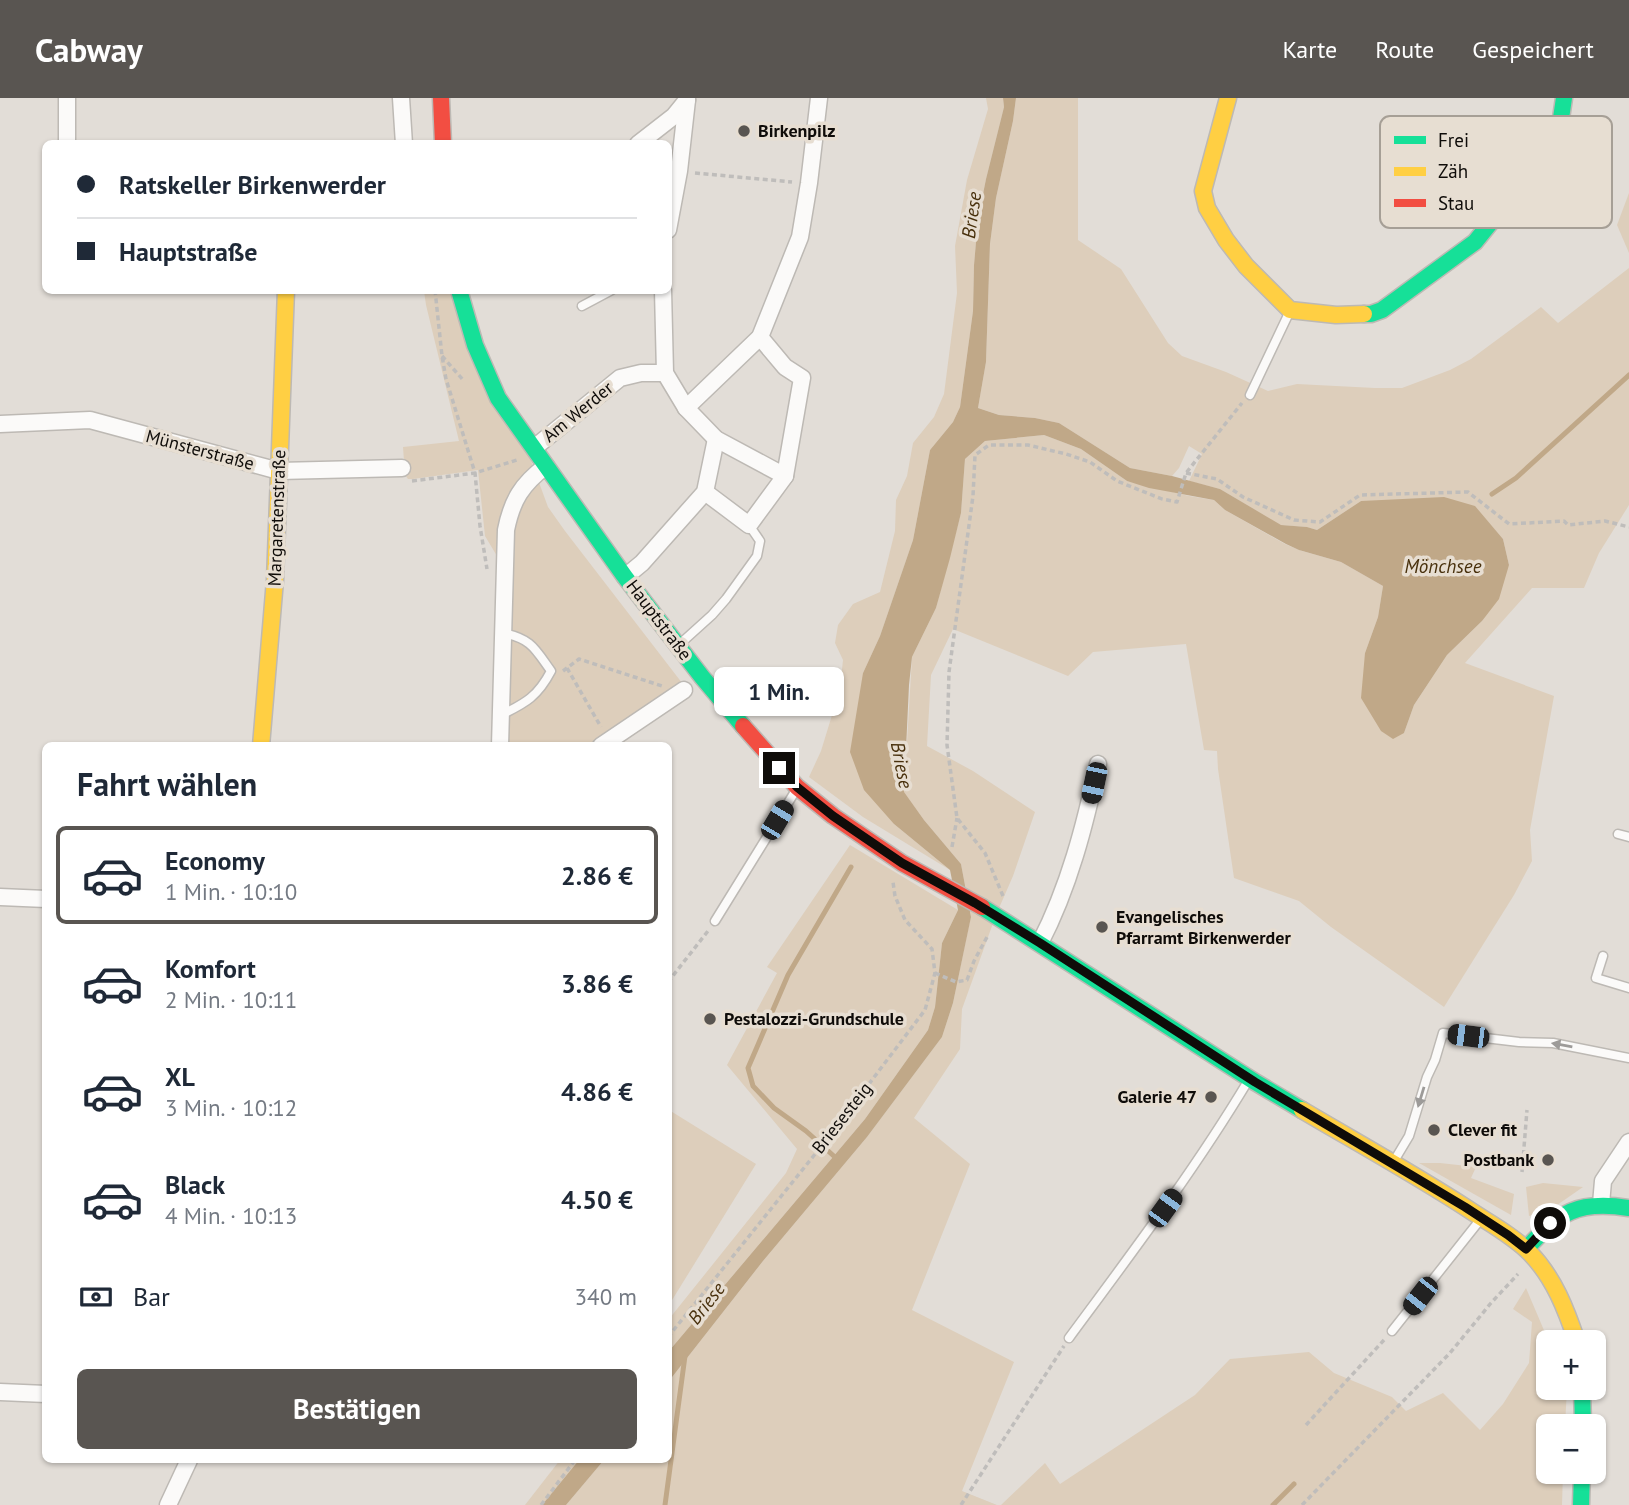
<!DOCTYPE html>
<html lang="de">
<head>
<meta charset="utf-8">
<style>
	:root { --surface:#fff; --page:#f2f2f3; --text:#1f2937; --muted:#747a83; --line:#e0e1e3; --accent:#595551 }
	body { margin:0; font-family:"PT Sans",sans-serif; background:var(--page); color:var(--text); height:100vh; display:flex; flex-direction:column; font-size:26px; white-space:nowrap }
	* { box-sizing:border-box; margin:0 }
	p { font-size:23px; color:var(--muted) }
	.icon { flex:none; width:38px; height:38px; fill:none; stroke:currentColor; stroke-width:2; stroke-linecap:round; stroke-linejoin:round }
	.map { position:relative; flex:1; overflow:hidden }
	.panel { position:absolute; left:42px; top:644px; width:630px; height:721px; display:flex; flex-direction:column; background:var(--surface); border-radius:10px; box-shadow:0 2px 5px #0004 }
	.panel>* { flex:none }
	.banner { position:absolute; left:42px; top:42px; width:630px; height:154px; border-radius:10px; box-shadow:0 2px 5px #0004; display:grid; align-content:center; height:154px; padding:0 35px; background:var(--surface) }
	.controls { position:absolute; left:1536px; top:1232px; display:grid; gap:14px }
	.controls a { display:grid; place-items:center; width:70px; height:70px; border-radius:10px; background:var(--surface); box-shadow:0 2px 5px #0004; font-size:35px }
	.end { position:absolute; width:32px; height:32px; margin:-16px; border:9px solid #0f0c09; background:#fff; box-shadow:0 0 0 4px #fff }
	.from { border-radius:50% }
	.bubble { position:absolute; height:49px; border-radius:10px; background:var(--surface); box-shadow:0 2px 5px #0004; font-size:23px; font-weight:700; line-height:49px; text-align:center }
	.car { position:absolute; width:21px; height:42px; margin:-21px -10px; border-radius:9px; box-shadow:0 0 5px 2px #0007; background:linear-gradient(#222 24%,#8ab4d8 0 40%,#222 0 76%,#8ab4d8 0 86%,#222 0) }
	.banner b { display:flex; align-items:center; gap:24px; height:66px; font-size:26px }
	.banner b+b { border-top:2px solid var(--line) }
	.banner i { width:18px; height:18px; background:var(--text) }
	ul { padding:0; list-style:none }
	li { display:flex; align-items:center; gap:21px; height:98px; margin:0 14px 10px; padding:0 21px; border:4px solid transparent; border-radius:10px }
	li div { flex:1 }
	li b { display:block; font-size:26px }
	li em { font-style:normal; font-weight:700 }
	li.selected { border-color:var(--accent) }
	li>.icon { width:63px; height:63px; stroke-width:1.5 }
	h2 { padding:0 35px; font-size:32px; line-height:84px }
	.pay { display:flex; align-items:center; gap:18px; height:77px; padding:0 35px; font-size:26px }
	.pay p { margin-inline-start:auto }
	.cta { display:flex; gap:14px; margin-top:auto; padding:14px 35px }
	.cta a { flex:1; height:80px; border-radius:10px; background:var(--accent); color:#fff; font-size:28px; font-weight:700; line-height:80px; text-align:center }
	header { display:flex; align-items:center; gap:42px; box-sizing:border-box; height:98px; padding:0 35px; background:var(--accent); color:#fff }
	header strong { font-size:33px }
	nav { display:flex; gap:38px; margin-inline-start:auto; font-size:24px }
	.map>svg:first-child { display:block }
</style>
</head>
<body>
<header>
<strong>Cabway</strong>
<nav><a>Karte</a><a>Route</a><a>Gespeichert</a></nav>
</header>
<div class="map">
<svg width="1629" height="1407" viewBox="0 0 1629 1407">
	<rect width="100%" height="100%" fill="#e2ddd7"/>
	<g fill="#ddcebb">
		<path d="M986 0H1003L1004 9 986 81 978 121 974 167 973 213 960 309 953 324 930 352 913 442 880 538 863 575 894 726 950 772 863 719 809 679 821 653 840 591 843 562 835 545 838 527 853 506 880 494 895 433 896 402 907 378 913 345 934 319 944 296 957 195 955 148 967 82 988 11Z"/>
		<path d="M1016 0H1078V142L1121 171 1168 245 1182 258 1226 274 1268 293 1297 286 1375 290H1402L1450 272 1471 261 1541 209 1558 225 1629 170V407L1599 455 1584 490H1532L1465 565 1554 598 1530 732 1532 763 1514 797 1444 909 1331 829 1299 803 1234 780 1218 671 1217 653 1204 652 1186 546 1093 554 1068 578 953 531 931 577 927 648 973 673 1035 714 1013 778 996 817 962 911 960 951 914 1020 970 1066 912 1212 1014 1264 962 1393 997 1407H566L604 1362H668L669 1283 763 1163 867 1039 942 939 953 905 971 818 961 766 924 722 904 695 912 559 936 510 961 415 965 361 985 343 1044 337 1081 351 1127 383 1189 398 1214 402 1225 412 1285 446 1302 453 1341 464 1383 488 1378 519 1365 555 1404 635 1414 607 1447 557 1482 523 1509 467 1503 441 1474 408 1361 403 1317 432 1307 429 1280 427 1220 391 1189 383 1202 356 1189 348 1179 370 1172 378 1130 370 1059 325 1035 320 999 317 978 310 986 264 990 146 996 100 1013 23Z"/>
		<path d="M1629 95V155L1617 127Z"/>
		<path d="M424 193H455L530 360 548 409 565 433 689 594 620 647H499L497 458 485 438 478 372 413 381H408L405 377 403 349 459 343 426 207Z"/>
		<path d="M850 747 958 812 942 845 935 909 928 932 865 1021 669 1253V1221L786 1075 797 1051 727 967 777 875 767 869Z"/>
		<path d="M669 1012 756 1066 669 1207Z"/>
		<path d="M1419 1065H1440L1476 1069 1471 1080 1514 1096 1511 1117Z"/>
		<path d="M1543 1085 1583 1089 1547 1114 1529 1118 1526 1089Z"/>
		<path d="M1526 1190 1549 1244V1290H1567L1565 1328H1549V1374H1563L1562 1407H1001L1045 1365 1060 1386 1195 1297 1230 1261 1309 1254 1334 1275 1392 1299 1406 1313 1443 1295 1480 1332 1503 1306 1529 1265 1532 1224 1513 1211Z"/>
		<path d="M560 1362H579L542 1407H525Z"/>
	</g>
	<g fill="#c0a888">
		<path d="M1003 0H1016L1013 23 996 100 990 146 986 264 978 310 999 317 1035 320 1059 325 1130 370 1172 378 1220 391 1281 427 1307 429 1317 432 1361 403 1444 399 1475 408 1503 441 1509 467 1499 501 1482 523 1447 557 1414 607 1404 635 1393 641 1381 633 1361 600 1365 555 1378 519 1383 488 1341 464 1299 452 1286 446 1225 412 1214 402 1149 390 1127 383 1081 351 1044 337 985 343 965 361 961 415 950 460 936 510 912 559 909 587 904 694 924 722 961 766 971 819 953 905 942 939 867 1039 763 1163 669 1283V1253L865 1021 928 932 935 909 942 845 958 812 950 772 894 726 864 692 850 654 863 575 880 538 913 442 930 352 953 324 960 309 973 213 974 167 978 121 986 81 1004 9Z"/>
		<path d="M579 1362H604L566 1407H542Z"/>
	</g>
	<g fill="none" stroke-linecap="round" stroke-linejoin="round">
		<g stroke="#c0a888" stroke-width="5">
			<path d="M1492 396 1516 380 1629 277"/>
			<path d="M836 1060 806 1033 774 1010 753 988 748 970 788 877 851 769"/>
			<path d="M665 1407 685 1258"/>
			<path d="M1273 1407 1294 1386"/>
		</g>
		<defs>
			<g id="lane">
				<path d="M582 208 612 192"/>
				<path d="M1250 297 1289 215"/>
				<path d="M681 545 712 517 726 501 757 458 760 443 749 427"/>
				<path d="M501 617C526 605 538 598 551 573 535 551 532 541 503 535"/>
				<path d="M1618 736 1629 739"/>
				<path d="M715 823 796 692"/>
				<path d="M1603 858 1596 880 1629 890"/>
				<path d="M1394 1063 1409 1038 1427 979 1435 962 1443 935 1519 944 1553 945 1629 960"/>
				<path d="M1392 1233 1480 1122"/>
				<path d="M1069 1240C1131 1156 1194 1073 1248 983"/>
			</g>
			<g id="street">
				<path d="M401 0 404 46"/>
				<path d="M67 46V0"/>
				<path d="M638 46 674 18 687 2"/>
				<path d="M668 132 679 73 687 2"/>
				<path d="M663 192 665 275 686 310 716 341 785 378"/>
				<path d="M686 310 760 239 800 139 809 85 819 0"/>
				<path d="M0 326 90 322 279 373 402 370"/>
				<path d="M534 350 620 280 641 275H665"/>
				<path d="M705 394 749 427 785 378 802 280 785 269 760 239"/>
				<path d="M625 479 642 465 705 394 716 341"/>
				<path d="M500 648 506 432C512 402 522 386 546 368"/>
				<path d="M601 648 684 592"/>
				<path d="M0 799 46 801"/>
				<path d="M1040 845C1069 789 1085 727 1098 666"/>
				<path d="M1601 1106 1603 1083 1629 1044"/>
				<path d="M0 1294 46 1296"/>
				<path d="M168 1407 189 1362"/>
			</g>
			<g id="fast">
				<path d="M459 192 475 247 498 300 625 479 702 579 743 628"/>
				<path d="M1364 216H1371L1382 212 1475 144 1529 77 1560 27 1564 0"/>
				<path d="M982 809 1255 984 1302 1012"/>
				<path d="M1526 1151C1560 1114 1577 1102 1629 1110"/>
				<path d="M1582 1290 1583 1328"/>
				<path d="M1581 1407 1582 1374"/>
			</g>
			<g id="slow">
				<path d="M1228 0 1203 93 1207 110 1226 142 1246 168 1290 212 1336 217 1364 216"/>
				<path d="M261 648 275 482 286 192"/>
				<path d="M1302 1012C1358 1045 1414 1076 1468 1111 1489 1125 1512 1137 1530 1155 1554 1180 1566 1211 1577 1244"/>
			</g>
			<g id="jam">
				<path d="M441 0 443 46"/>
				<path d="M743 628 797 689 833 718 902 765 982 809"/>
			</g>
		</defs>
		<use href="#lane" stroke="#bdb9b4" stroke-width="11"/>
		<use href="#street" stroke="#bdb9b4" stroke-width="19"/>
		<use href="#fast" stroke="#bdb9b4" stroke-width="19"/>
		<use href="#slow" stroke="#bdb9b4" stroke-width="19"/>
		<use href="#jam" stroke="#bdb9b4" stroke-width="19"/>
		<g stroke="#bfbdbb" stroke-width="3.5" stroke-dasharray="5 3.5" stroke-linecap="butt">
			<path d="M695 75 792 84"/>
			<path d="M435 192 442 258 446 281 475 375 480 428 487 471"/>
			<path d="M442 258 464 283"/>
			<path d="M1186 375 1217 381 1243 399 1294 422 1320 424 1360 397 1468 394 1509 426 1564 423 1568 427 1605 423 1629 429"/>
			<path d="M412 383 475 375 517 362"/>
			<path d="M567 570 601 629"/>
			<path d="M563 573 579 561 662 588"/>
			<path d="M952 749 957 720"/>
			<path d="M1003 798 985 755 957 720 947 647 949 574 973 398 975 357 989 347H1028L1066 356 1090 364 1117 383 1162 401 1177 404 1186 375 1242 305"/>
			<path d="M935 875 956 884 967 882 974 863 987 839"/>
			<path d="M668 884 708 833"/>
			<path d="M1522 1074 1527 1012"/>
			<path d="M668 1239 828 1040 925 912 935 875 932 851 905 822 895 798 893 784"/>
			<path d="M1306 1327 1384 1242"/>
			<path d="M541 1407 575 1362"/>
			<path d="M961 1407 1064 1248"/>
			<path d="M1302 1407 1450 1255 1491 1205 1518 1176"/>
		</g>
		<use href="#lane" stroke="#fbfaf9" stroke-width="8"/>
		<use href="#street" stroke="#fbfaf9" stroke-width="16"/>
		<use href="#fast" stroke="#16e098" stroke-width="16"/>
		<use href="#slow" stroke="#ffcf43" stroke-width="16"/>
		<use href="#jam" stroke="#f24e42" stroke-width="16"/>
	</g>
	<defs><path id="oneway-solid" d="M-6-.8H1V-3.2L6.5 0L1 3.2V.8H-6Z" transform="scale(1.75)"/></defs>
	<g fill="#9d9b99">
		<use href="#oneway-solid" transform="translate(1562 947) rotate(-170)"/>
		<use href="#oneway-solid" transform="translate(1421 999) rotate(107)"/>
	</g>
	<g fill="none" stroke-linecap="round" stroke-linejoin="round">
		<path stroke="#0f0c09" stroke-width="9" d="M779 670 797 689 833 718 902 765 975 805 1040 845 1255 984 1465 1109 1508 1137 1526 1151 1550 1125"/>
	</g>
	<g fill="#595551" stroke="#e7ded2" stroke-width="2.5">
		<circle cx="744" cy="33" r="7"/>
		<circle cx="1102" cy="829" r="7"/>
		<circle cx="710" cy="921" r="7"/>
		<circle cx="1211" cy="999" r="7"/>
		<circle cx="1434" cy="1032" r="7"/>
		<circle cx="1548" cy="1062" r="7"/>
	</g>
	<g text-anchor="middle" stroke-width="7" stroke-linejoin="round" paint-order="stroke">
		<g font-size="18" font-weight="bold" fill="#0f0c09" stroke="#e7ded2" text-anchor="start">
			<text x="758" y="39">Birkenpilz</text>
			<text x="1116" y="825">Evangelisches<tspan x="1116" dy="21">Pfarramt Birkenwerder</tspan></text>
			<text x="724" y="927">Pestalozzi-Grundschule</text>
			<text x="1197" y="1005" text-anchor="end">Galerie 47</text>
			<text x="1448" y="1038">Clever fit</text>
			<text x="1534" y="1068" text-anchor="end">Postbank</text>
		</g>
		<g font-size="18" fill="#0f0c09" stroke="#e7ded2">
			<text transform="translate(578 314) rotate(-39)" y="6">Am Werder</text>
			<text transform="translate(200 352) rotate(15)" y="6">Münsterstraße</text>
			<text transform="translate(277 420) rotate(-88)" y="6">Margaretenstraße</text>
			<text transform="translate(659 522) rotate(53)" y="6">Hauptstraße</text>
			<text transform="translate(842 1020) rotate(-52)" y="6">Briesesteig</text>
		</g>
		<g font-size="19" font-style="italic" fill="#48300c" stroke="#e7ded2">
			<text transform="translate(971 117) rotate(-82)" y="7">Briese</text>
			<text x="1443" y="475">Mönchsee</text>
			<text transform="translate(902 667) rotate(79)" y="7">Briese</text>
			<text transform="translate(706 1205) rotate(-52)" y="7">Briese</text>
		</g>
	</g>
	<rect x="1380" y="18" width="232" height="112" rx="10" fill="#e7ded2" stroke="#a69f96" stroke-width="2"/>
	<rect x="1394" y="38" width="32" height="8" fill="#16e098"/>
	<rect x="1394" y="69" width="32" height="9" fill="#ffcf43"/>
	<rect x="1394" y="101" width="32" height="8" fill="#f24e42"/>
	<g font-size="19" fill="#0f0c09">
		<text x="1438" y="49">Frei</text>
		<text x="1438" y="80">Zäh</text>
		<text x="1438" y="112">Stau</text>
	</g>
</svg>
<div class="controls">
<a>+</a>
<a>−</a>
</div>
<i class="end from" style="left:1550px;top:1125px"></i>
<i class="end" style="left:779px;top:670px"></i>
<div class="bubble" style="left:714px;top:569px;width:130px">1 Min.</div>
<i class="car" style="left:1094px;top:685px;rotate:192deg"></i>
<i class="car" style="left:777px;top:722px;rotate:31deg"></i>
<i class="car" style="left:1468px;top:938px;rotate:277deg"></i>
<i class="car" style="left:1165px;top:1110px;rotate:36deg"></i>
<i class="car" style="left:1420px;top:1198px;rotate:218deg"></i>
<div class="banner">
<b><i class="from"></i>Ratskeller Birkenwerder</b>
<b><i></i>Hauptstraße</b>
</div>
<section class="panel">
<h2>Fahrt wählen</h2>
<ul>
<li class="selected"><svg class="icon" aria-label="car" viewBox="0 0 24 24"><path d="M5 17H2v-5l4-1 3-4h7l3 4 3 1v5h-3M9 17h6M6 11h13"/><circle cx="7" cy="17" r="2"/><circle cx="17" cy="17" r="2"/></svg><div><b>Economy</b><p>1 Min. · 10:10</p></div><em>2.86 €</em></li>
<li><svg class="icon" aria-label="car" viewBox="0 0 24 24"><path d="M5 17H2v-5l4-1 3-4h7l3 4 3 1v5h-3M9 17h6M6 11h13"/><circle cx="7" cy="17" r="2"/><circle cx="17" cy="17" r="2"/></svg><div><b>Komfort</b><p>2 Min. · 10:11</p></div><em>3.86 €</em></li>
<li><svg class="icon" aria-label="car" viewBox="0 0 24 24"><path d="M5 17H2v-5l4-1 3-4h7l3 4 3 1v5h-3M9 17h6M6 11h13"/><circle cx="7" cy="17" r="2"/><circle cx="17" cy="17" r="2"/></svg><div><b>XL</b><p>3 Min. · 10:12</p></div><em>4.86 €</em></li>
<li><svg class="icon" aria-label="car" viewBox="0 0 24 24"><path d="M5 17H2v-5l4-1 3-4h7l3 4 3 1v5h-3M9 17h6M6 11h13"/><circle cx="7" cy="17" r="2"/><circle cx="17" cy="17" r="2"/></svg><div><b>Black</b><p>4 Min. · 10:13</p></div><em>4.50 €</em></li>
</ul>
<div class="pay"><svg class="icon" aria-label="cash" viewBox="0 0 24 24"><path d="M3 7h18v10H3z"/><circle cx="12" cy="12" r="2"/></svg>Bar<p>340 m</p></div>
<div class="cta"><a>Bestätigen</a></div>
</section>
</div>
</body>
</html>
